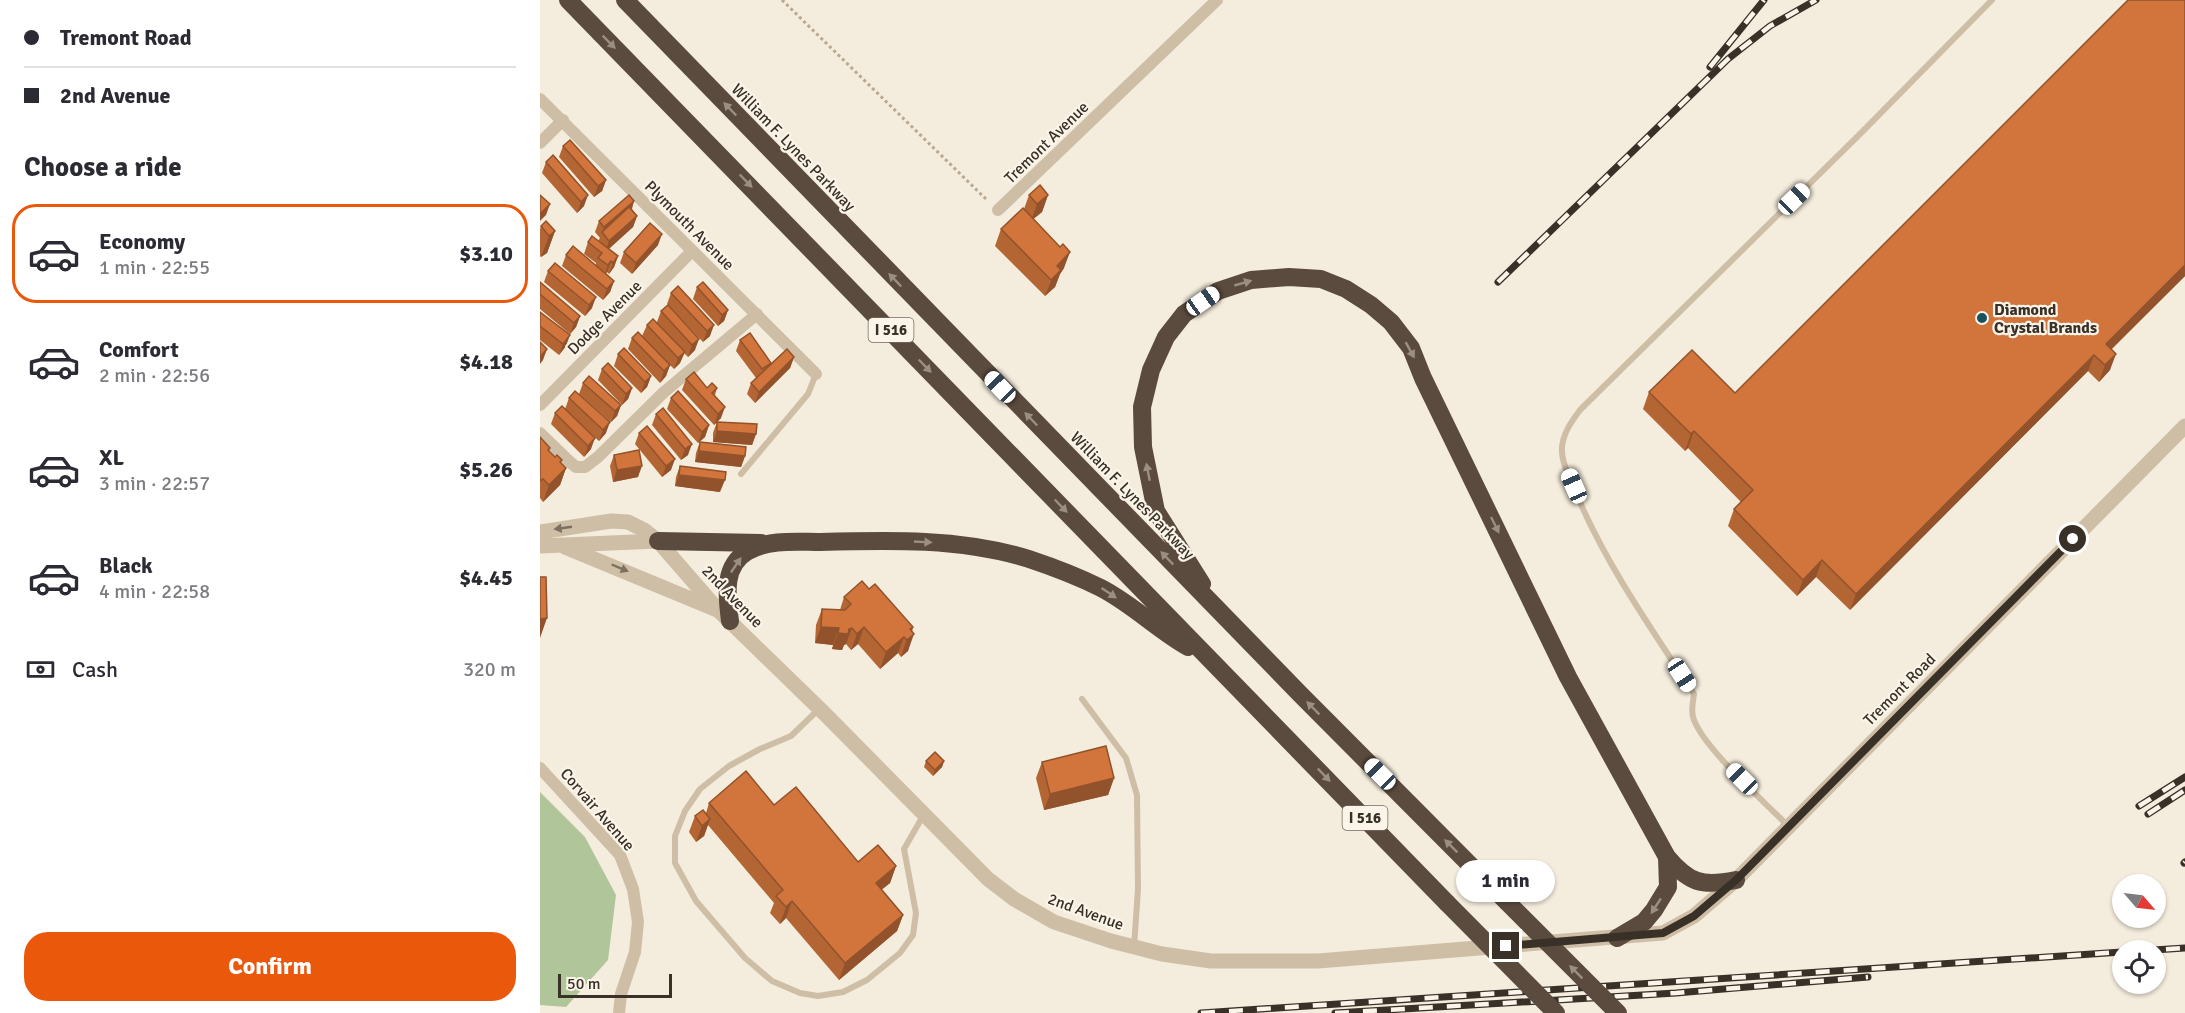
<!DOCTYPE html>
<html lang="en">
<head>
<meta charset="utf-8">
<style>
	:root { --surface:#fff; --page:#f2f2f3; --text:#2b2b33; --muted:#7c7c81; --line:#e1e1e2; --accent:#ea580c }
	body { margin:0; font-family:Signika,sans-serif; background:var(--page); color:var(--text); height:100vh; display:flex; flex-direction:column; font-size:22px; white-space:nowrap }
	* { box-sizing:border-box; margin:0 }
	p { font-size:20px; color:var(--muted) }
	.icon { flex:none; width:33px; height:33px; fill:none; stroke:currentColor; stroke-width:2; stroke-linecap:round; stroke-linejoin:round }
	.map { position:relative; flex:1; overflow:hidden }
	.drawer { display:flex; flex-direction:column; background:var(--surface); width:540px }
	.drawer>* { flex:none }
	.hud { display:grid; align-content:center; height:132px; padding:0 24px; background:var(--surface) }
	.needle { width:39px; rotate:118deg }
	.controls { position:absolute; left:1572px; top:874px; display:grid; gap:12px }
	.controls a { display:grid; place-items:center; width:54px; height:54px; border-radius:50%; background:var(--surface); box-shadow:0 2px 4px #0004; font-size:30px }
	.scale { position:absolute; left:18px; bottom:15px; width:114px; box-sizing:border-box; padding-left:6px; border:3px solid #393028; border-top:0; font-size:16px; line-height:21px; white-space:nowrap; color:#393028; -webkit-text-stroke:4px #fbf5e9; paint-order:stroke }
	.end { position:absolute; width:27px; height:27px; margin:-14px; border:8px solid #393028; background:#fff; box-shadow:0 0 0 3px #fff }
	.from { border-radius:50% }
	.bubble { position:absolute; height:42px; border-radius:21px; background:var(--surface); box-shadow:0 2px 4px #0004; font-size:20px; font-weight:700; line-height:42px; text-align:center }
	.car { position:absolute; width:18px; height:36px; margin:-18px -9px; border-radius:8px; box-shadow:0 0 4px 2px #0007; background:linear-gradient(#fff 24%,#345 0 40%,#fff 0 76%,#345 0 86%,#fff 0) }
	.hud b { display:flex; align-items:center; gap:21px; height:57px; font-size:22px }
	.hud b+b { border-top:2px solid var(--line) }
	.hud i { width:15px; height:15px; background:var(--text) }
	ul { padding:0; list-style:none }
	li { display:flex; align-items:center; gap:18px; height:99px; margin:0 12px 9px; padding:0 12px; border:3px solid transparent; border-radius:24px }
	li div { flex:1 }
	li b { display:block; font-size:22px }
	li em { font-style:normal; font-weight:700 }
	li.on { border-color:var(--accent) }
	li>.icon { width:54px; height:54px; stroke-width:1.5 }
	h2 { padding:0 24px; font-size:27px; line-height:72px }
	.pay { display:flex; align-items:center; gap:15px; height:66px; padding:0 24px; font-size:22px }
	.pay p { margin-inline-start:auto }
	.cta { display:flex; gap:12px; margin-top:auto; padding:12px 24px }
	.cta a { flex:1; height:69px; border-radius:24px; background:var(--accent); color:#fff; font-size:24px; font-weight:700; line-height:69px; text-align:center }
	main { display:flex; flex:1; min-height:0 }
	.map>svg:first-child { display:block }
</style>
</head>
<body>
<main>
<section class="drawer">
<div class="hud">
<b><i class="from"></i>Tremont Road</b>
<b><i></i>2nd Avenue</b>
</div>
<h2>Choose a ride</h2>
<ul>
<li class="on"><svg class="icon" aria-label="car" viewBox="0 0 24 24"><path d="M5 17H2v-5l4-1 3-4h7l3 4 3 1v5h-3M9 17h6M6 11h13"/><circle cx="7" cy="17" r="2"/><circle cx="17" cy="17" r="2"/></svg><div><b>Economy</b><p>1 min · 22:55</p></div><em>$3.10</em></li>
<li><svg class="icon" aria-label="car" viewBox="0 0 24 24"><path d="M5 17H2v-5l4-1 3-4h7l3 4 3 1v5h-3M9 17h6M6 11h13"/><circle cx="7" cy="17" r="2"/><circle cx="17" cy="17" r="2"/></svg><div><b>Comfort</b><p>2 min · 22:56</p></div><em>$4.18</em></li>
<li><svg class="icon" aria-label="car" viewBox="0 0 24 24"><path d="M5 17H2v-5l4-1 3-4h7l3 4 3 1v5h-3M9 17h6M6 11h13"/><circle cx="7" cy="17" r="2"/><circle cx="17" cy="17" r="2"/></svg><div><b>XL</b><p>3 min · 22:57</p></div><em>$5.26</em></li>
<li><svg class="icon" aria-label="car" viewBox="0 0 24 24"><path d="M5 17H2v-5l4-1 3-4h7l3 4 3 1v5h-3M9 17h6M6 11h13"/><circle cx="7" cy="17" r="2"/><circle cx="17" cy="17" r="2"/></svg><div><b>Black</b><p>4 min · 22:58</p></div><em>$4.45</em></li>
</ul>
<div class="pay"><svg class="icon" aria-label="cash" viewBox="0 0 24 24"><path d="M3 7h18v10H3z"/><circle cx="12" cy="12" r="2"/></svg>Cash<p>320 m</p></div>
<div class="cta"><a>Confirm</a></div>
</section>
<div class="map">
<svg width="1645" height="1013" viewBox="0 0 1645 1013">
	<rect width="100%" height="100%" fill="#f4ecdc"/>
	<path fill="#b1c59a" d="M0 792 45 837 76 895 68 960 26 1007 0 1005Z"/>
	<g fill="none" stroke-linecap="round" stroke-linejoin="round">
		<path stroke="#baa890" stroke-width="3" stroke-dasharray="3 3" stroke-linecap="butt" d="M242 0 448 201"/>
		<g stroke="#cebea6" stroke-width="6">
			<path d="M201 474 268 394 276 374"/>
			<path d="M542 699 586 758 597 795 598 889 594 947"/>
			<path d="M279 709 251 736 220 749 189 766 160 789 145 811 135 836V863L156 901 205 958 232 981 260 993 278 996 303 992 327 980 360 953 373 935 376 913 364 849 383 816"/>
			<path d="M1248 826C1225 802 1161 746 1153 717 1151 709 1153 702 1154 694 1113 631 1069 569 1039 500 1033 485 1023 468 1022 452 1021 436 1031 422 1040 410L1321 133 1452 0"/>
		</g>
		<g stroke="#cebea6" stroke-width="12">
			<path d="M0 99 276 374"/>
			<path d="M0 143 23 120"/>
			<path d="M458 210 677 0"/>
			<path d="M0 405 152 251"/>
			<path d="M0 433 31 463 36 467H45L58 457 123 393 217 314"/>
			<path d="M0 768 80 855 93 889 98 922 95 952 81 994 79 1013"/>
		</g>
		<g stroke="#cebea6" stroke-width="15">
			<path d="M0 532 71 521 88 522 104 530 118 541 178 610 284 713 448 879 474 899 514 922 571 941 622 954 671 961H778L1123 933 1154 916 1196 880 1645 426"/>
			<path d="M0 546 118 541"/>
			<path d="M25 547 175 609"/>
		</g>
		<g stroke="#5b4b3e" stroke-width="18">
			<path d="M28 0 907 903"/>
			<path d="M85 0 760 694 967 902"/>
			<path d="M118 541 221 543"/>
			<path d="M662 584 616 511 603 447 602 407 611 370 626 337 644 314 678 291 711 280 749 277 781 279 806 289 831 305 851 322 871 348 883 378 1028 677 1127 857C1149 883 1162 887 1196 880"/>
			<path d="M190 621C187 596 182 566 208 551 230 539 257 542 280 542 349 540 422 538 489 559 510 566 541 578 561 588 592 604 618 630 648 647"/>
			<path d="M1077 938 1104 922 1114 910 1128 887 1127 857"/>
		</g>
		<defs>
			<g id="rail">
				<path d="M1170 67 1224 0"/>
				<path d="M958 282 1188 59 1230 26 1276 0"/>
				<path d="M1599 806 1645 777"/>
				<path d="M1608 814 1645 790"/>
				<path d="M1644 863 1645 862"/>
				<path d="M1598 951 1645 948"/>
				<path d="M661 1013 1582 952"/>
				<path d="M795 1013 1136 993 1328 977"/>
			</g>
		</defs>
		<use href="#rail" stroke="#393028" stroke-width="7"/>
		<use href="#rail" stroke="#fbf5e9" stroke-width="4.5" stroke-dasharray="14" stroke-linecap="butt"/>
		<g stroke="#5b4b3e" stroke-width="18">
			<path d="M967 902 1078 1013"/>
			<path d="M907 903 1016 1013"/>
		</g>
	</g>
	<g fill="#b46534">
		<path d="M1645 0V276L1572 349 1570 370 1559 382 1548 371 1310 610 1276 577 1257 596 1188 526 1194 509 1201 502 1148 448 1145 451 1103 409 1109 392 1195 393Z"/>
		<path d="M23 146 66 180 62 191 54 197 19 157Z"/>
		<path d="M13 155 44 206 37 213 2 173 6 162Z"/>
		<path d="M489 195H508L502 212 493 219 524 268 520 274 515 287 505 296 455 246 461 229 484 209Z"/>
		<path d="M94 201 92 209 97 216 93 227 69 249 78 256 74 267 69 274 67 272 66 273 74 281 70 292 63 300 22 266 26 255 56 265V263L44 254 48 242 58 241 60 238 55 232 59 221Z"/>
		<path d="M1 226 15 231 7 253 1 257 0 256V229Z"/>
		<path d="M118 245 92 274 80 263 84 252Z"/>
		<path d="M8 271 52 308 45 316 4 282Z"/>
		<path d="M0 282 40 316 36 327 30 334 0 309Z"/>
		<path d="M138 286 170 336 163 342 127 304 131 293Z"/>
		<path d="M157 287 188 310 184 321 178 326 153 299Z"/>
		<path d="M128 305 155 350 148 357 144 353 140 363 134 369 130 365 126 376 120 383 88 349 92 338 102 336 107 325 117 322 121 311Z"/>
		<path d="M0 312 26 346 19 355 0 340Z"/>
		<path d="M200 340 231 365 254 357 250 368 215 403 207 394 211 383 216 378 196 351Z"/>
		<path d="M78 354 111 376 107 387 101 393 74 366Z"/>
		<path d="M62 369 92 388 88 399 82 405 58 380Z"/>
		<path d="M146 379 167 388H177L175 395 181 418 174 425 142 390Z"/>
		<path d="M43 383 81 405 77 416 71 422 39 394Z"/>
		<path d="M29 398 66 433 59 441 39 423 51 449 44 457 11 424 15 413 25 409Z"/>
		<path d="M131 398 169 425 165 437 158 443 127 409Z"/>
		<path d="M123 408 148 455 141 460 112 425 116 414Z"/>
		<path d="M177 422 216 434 212 445 173 442V433Z"/>
		<path d="M99 433 131 470 122 477 95 444Z"/>
		<path d="M0 437 10 448 9 451 15 457 22 460 21 463 26 468 20 485 3 502 0 498Z"/>
		<path d="M160 442 205 456 201 467 155 462 156 453Z"/>
		<path d="M74 455 98 477 73 482 70 466Z"/>
		<path d="M140 466 180 492 135 486 136 477Z"/>
		<path d="M329 589 373 627 368 651 361 657 358 653 340 669 318 644 311 650 306 644 304 645 302 650 292 649 293 645 275 643 276 625 282 609 300 610 304 597Z"/>
		<path d="M386 761H404L402 767 393 776 384 767Z"/>
		<path d="M502 762 574 778 568 795 504 810 496 778Z"/>
		<path d="M169 803 234 805 318 862 356 866 350 883 341 890 363 915 357 931 299 980 246 918 240 924 230 913 234 903 168 825 164 836 156 842 149 832 155 816 166 813Z"/>
	</g>
	<g fill="#92522b">
		<path d="M66 180 62 191 54 197 58 186Z"/>
		<path d="M48 195 44 206 37 213 41 202Z"/>
		<path d="M508 195 502 212 491 221 497 204Z"/>
		<path d="M94 201 90 213 62 233 64 227Z"/>
		<path d="M10 204 6 215 0 221V214Z"/>
		<path d="M97 216 93 227 65 252 69 241Z"/>
		<path d="M15 231 7 253 1 257 9 236Z"/>
		<path d="M122 234 118 245 92 274 96 263Z"/>
		<path d="M530 252 524 268 520 274 515 287 505 296 517 266Z"/>
		<path d="M78 256 74 267 69 274 73 263Z"/>
		<path d="M71 261 67 272 64 276 68 265Z"/>
		<path d="M1645 265V276L1560 360 1566 344Z"/>
		<path d="M74 281 70 292 63 300 67 289Z"/>
		<path d="M56 297 52 308 45 316 49 305Z"/>
		<path d="M188 310 184 321 178 326 182 315Z"/>
		<path d="M40 316 36 327 30 334 34 323Z"/>
		<path d="M174 325 170 336 163 342 167 331Z"/>
		<path d="M30 335 26 346 19 355 23 344Z"/>
		<path d="M159 339 155 350 148 357 152 345Z"/>
		<path d="M7 349 3 360 0 364V357Z"/>
		<path d="M145 352 140 363 134 369 138 358Z"/>
		<path d="M1576 354 1570 370 1559 382 1565 365Z"/>
		<path d="M1554 355 1548 371 1310 610 1316 594Z"/>
		<path d="M254 357 250 368 215 403 219 392Z"/>
		<path d="M130 365 126 376 120 383 124 371Z"/>
		<path d="M111 376 107 387 101 393 105 382Z"/>
		<path d="M92 388 88 399 82 405 86 394Z"/>
		<path d="M81 405 77 416 71 422 75 411Z"/>
		<path d="M185 407 181 418 174 425 178 414Z"/>
		<path d="M70 422 66 433 59 441 63 430Z"/>
		<path d="M169 425 165 437 158 443 162 432Z"/>
		<path d="M177 431 216 434 212 445 173 442Z"/>
		<path d="M1154 431 1148 448 1145 451 1151 434Z"/>
		<path d="M55 438 51 449 44 457 48 446Z"/>
		<path d="M152 444 148 455 141 460 145 449Z"/>
		<path d="M159 451 205 456 201 467 155 462Z"/>
		<path d="M135 459 131 470 122 477 126 466Z"/>
		<path d="M102 466 98 477 73 482 77 470Z"/>
		<path d="M26 468 20 485 3 502 9 485Z"/>
		<path d="M139 475 185 480 180 492 135 486Z"/>
		<path d="M1282 560 1276 577 1257 596 1263 580Z"/>
		<path d="M7 618 0 638V619Z"/>
		<path d="M281 627 299 628 293 645 275 643Z"/>
		<path d="M324 627 318 644 311 650 317 634Z"/>
		<path d="M373 627 369 639 374 634 368 651 361 657 370 629Z"/>
		<path d="M312 628 306 644 304 645 302 650 292 649 298 633Z"/>
		<path d="M364 637 358 653 340 669 346 652Z"/>
		<path d="M404 761 402 767 393 776 395 770Z"/>
		<path d="M574 778 568 795 504 810 510 794Z"/>
		<path d="M170 819 164 836 156 842 162 826Z"/>
		<path d="M356 866 350 883 330 899 336 883Z"/>
		<path d="M252 901 246 918 240 924 246 907Z"/>
		<path d="M363 915 357 931 299 980 305 963Z"/>
	</g>
	<g fill="#d1753d" stroke="#92522b" stroke-width="1.5">
		<path d="M1588 0H1645V265L1566 344 1576 354 1565 365 1554 355 1316 594 1282 560 1263 580 1194 509 1213 490 1154 431 1151 434 1109 392 1152 350 1195 393Z"/>
		<path d="M30 140 66 180 58 186 23 146Z"/>
		<path d="M13 155 48 195 41 202 6 162Z"/>
		<path d="M500 185 508 195 497 204 489 195Z"/>
		<path d="M0 195 10 204 0 214Z"/>
		<path d="M89 195 94 201 64 227 59 221Z"/>
		<path d="M89 207 97 216 69 241 62 232Z"/>
		<path d="M483 208 520 247 523 244 530 252 517 266 521 270 511 280 461 229Z"/>
		<path d="M6 221 15 231 9 236 1 226Z"/>
		<path d="M110 223 122 234 96 263 84 252Z"/>
		<path d="M52 236 78 256 73 263 71 261 68 265 58 258 62 253 48 242Z"/>
		<path d="M33 246 74 281 67 289 26 255Z"/>
		<path d="M15 263 56 297 49 305 8 271Z"/>
		<path d="M0 282 40 316 34 323 0 294Z"/>
		<path d="M163 282 188 310 182 315 157 287Z"/>
		<path d="M138 286 174 325 167 331 131 293Z"/>
		<path d="M128 305 159 339 152 345 121 311Z"/>
		<path d="M0 312 30 335 23 344 0 326Z"/>
		<path d="M113 319 145 352 138 358 107 325Z"/>
		<path d="M98 332 130 365 124 371 92 338Z"/>
		<path d="M210 333 231 363 222 369 200 340Z"/>
		<path d="M0 342 7 349 0 357Z"/>
		<path d="M84 348 111 376 105 382 78 354Z"/>
		<path d="M247 349 254 357 219 392 211 383Z"/>
		<path d="M68 363 92 388 86 394 62 369Z"/>
		<path d="M154 372 167 388 172 383 177 388 172 393 185 407 178 414 146 379Z"/>
		<path d="M49 376 81 405 75 411 43 383Z"/>
		<path d="M35 391 70 422 63 430 29 398Z"/>
		<path d="M138 391 169 425 162 432 131 398Z"/>
		<path d="M22 406 55 438 48 446 15 413Z"/>
		<path d="M123 408 152 444 145 449 116 414Z"/>
		<path d="M177 422 217 424 216 434 177 431Z"/>
		<path d="M107 426 135 459 126 466 99 433Z"/>
		<path d="M0 437 10 448 8 450 15 457 17 455 22 460 20 462 26 468 9 485 3 479 0 481Z"/>
		<path d="M160 442 206 447 205 456 159 451Z"/>
		<path d="M99 450 102 466 77 470 74 455Z"/>
		<path d="M140 466 186 472 185 480 139 475Z"/>
		<path d="M0 577H6L7 618 0 619Z"/>
		<path d="M322 581 329 589 335 584 373 627 370 629 374 634 367 640 364 637 346 652 324 627 317 634 312 628 309 629 308 634 298 633 299 628 281 627 282 609 305 610 311 604 304 597Z"/>
		<path d="M566 746 574 778 510 794 502 762Z"/>
		<path d="M395 752 404 761 395 770 386 761Z"/>
		<path d="M206 771 234 805 256 787 318 862 338 845 356 866 336 883 363 915 305 963 252 901 246 907 236 896 243 890 169 803Z"/>
		<path d="M163 810 170 819 162 826 155 816Z"/>
	</g>
	<defs><path id="oneway-solid" d="M-6-.8H1V-3.2L6.5 0L1 3.2V.8H-6Z" transform="scale(1.5)"/></defs>
	<g fill="#9b8f82">
		<use href="#oneway-solid" transform="translate(69 42) rotate(45)"/>
		<use href="#oneway-solid" transform="translate(190 109) rotate(-134)"/>
		<use href="#oneway-solid" transform="translate(206 181) rotate(46)"/>
		<use href="#oneway-solid" transform="translate(355 280) rotate(-134)"/>
		<use href="#oneway-solid" transform="translate(703 283) rotate(-16)"/>
		<use href="#oneway-solid" transform="translate(870 350) rotate(61)"/>
		<use href="#oneway-solid" transform="translate(385 366) rotate(46)"/>
		<use href="#oneway-solid" transform="translate(491 419) rotate(-134)"/>
		<use href="#oneway-solid" transform="translate(608 472) rotate(-101)"/>
		<use href="#oneway-solid" transform="translate(521 506) rotate(46)"/>
		<use href="#oneway-solid" transform="translate(955 525) rotate(64)"/>
		<use href="#oneway-solid" transform="translate(383 542) rotate(3)"/>
		<use href="#oneway-solid" transform="translate(627 558) rotate(-134)"/>
		<use href="#oneway-solid" transform="translate(196 565) rotate(-56)"/>
		<use href="#oneway-solid" transform="translate(569 593) rotate(34)"/>
		<use href="#oneway-solid" transform="translate(773 708) rotate(-135)"/>
		<use href="#oneway-solid" transform="translate(784 775) rotate(46)"/>
		<use href="#oneway-solid" transform="translate(911 846) rotate(-135)"/>
		<use href="#oneway-solid" transform="translate(1116 906) rotate(123)"/>
		<use href="#oneway-solid" transform="translate(1036 972) rotate(-135)"/>
	</g>
	<g fill="#7c7061">
		<use href="#oneway-solid" transform="translate(23 528) rotate(172)"/>
		<use href="#oneway-solid" transform="translate(80 568) rotate(23)"/>
	</g>
	<g fill="none" stroke-linecap="round" stroke-linejoin="round">
		<path stroke="#393028" stroke-width="8" d="M966 946 1123 933 1154 916 1196 880 1533 539"/>
	</g>
	<circle fill="#19515f" stroke="#fbf5e9" stroke-width="2" cx="1442" cy="318" r="6"/>
	<g text-anchor="middle" stroke-width="4.5" stroke-linejoin="round" paint-order="stroke">
		<g fill="#fbf5e9" stroke="#736b62" stroke-width="1.5">
			<rect x="328.5" y="318" width="45" height="24" rx="4.5"/>
			<rect x="802.5" y="806" width="45" height="24" rx="4.5"/>
		</g>
		<g font-size="15" font-weight="bold" fill="#393028">
			<text x="351" y="335">I 516</text>
			<text x="825" y="823">I 516</text>
		</g>
		<g font-size="16" fill="#393028" stroke="#fbf5e9">
			<text transform="translate(506 142) rotate(-44)" y="6">Tremont Avenue</text>
			<text transform="translate(254 147) rotate(46)" y="6">William F. Lynes Parkway</text>
			<text transform="translate(150 225) rotate(45)" y="6">Plymouth Avenue</text>
			<text transform="translate(64 317) rotate(-45)" y="6">Dodge Avenue</text>
			<text transform="translate(593 495) rotate(46)" y="6">William F. Lynes Parkway</text>
			<text transform="translate(193 596) rotate(46)" y="6">2nd Avenue</text>
			<text transform="translate(1359 689) rotate(-45)" y="6">Tremont Road</text>
			<text transform="translate(58 809) rotate(49)" y="6">Corvair Avenue</text>
			<text transform="translate(546 911) rotate(20)" y="6">2nd Avenue</text>
		</g>
		<g font-size="16" font-weight="bold" fill="#393028" stroke="#fbf5e9" text-anchor="start">
			<text x="1454" y="315">Diamond<tspan x="1454" dy="18">Crystal Brands</tspan></text>
		</g>
	</g>
</svg>
<div class="controls">
<a><svg class="needle" viewBox="-14 -14 28 28"><path d="M0-13l5 13h-10z" fill="#e53935"/><path d="M0 13l5-13h-10z" fill="#7c7c81"/></svg></a>
<a><svg class="icon" aria-label="locate" viewBox="0 0 24 24"><circle cx="12" cy="12" r="6"/><path d="M12 2v4M12 18v4M2 12h4M18 12h4"/></svg></a>
</div>
<div class="scale">50 m</div>
<i class="end from" style="left:1533px;top:539px"></i>
<i class="end" style="left:966px;top:946px"></i>
<div class="bubble" style="left:916px;top:860px;width:99px">1 min</div>
<i class="car" style="left:1254px;top:199px;rotate:46deg"></i>
<i class="car" style="left:663px;top:301px;rotate:55deg"></i>
<i class="car" style="left:460px;top:387px;rotate:316deg"></i>
<i class="car" style="left:1034px;top:486px;rotate:336deg"></i>
<i class="car" style="left:1142px;top:675px;rotate:147deg"></i>
<i class="car" style="left:840px;top:774px;rotate:315deg"></i>
<i class="car" style="left:1202px;top:779px;rotate:315deg"></i>
</div>
</main>
</body>
</html>
